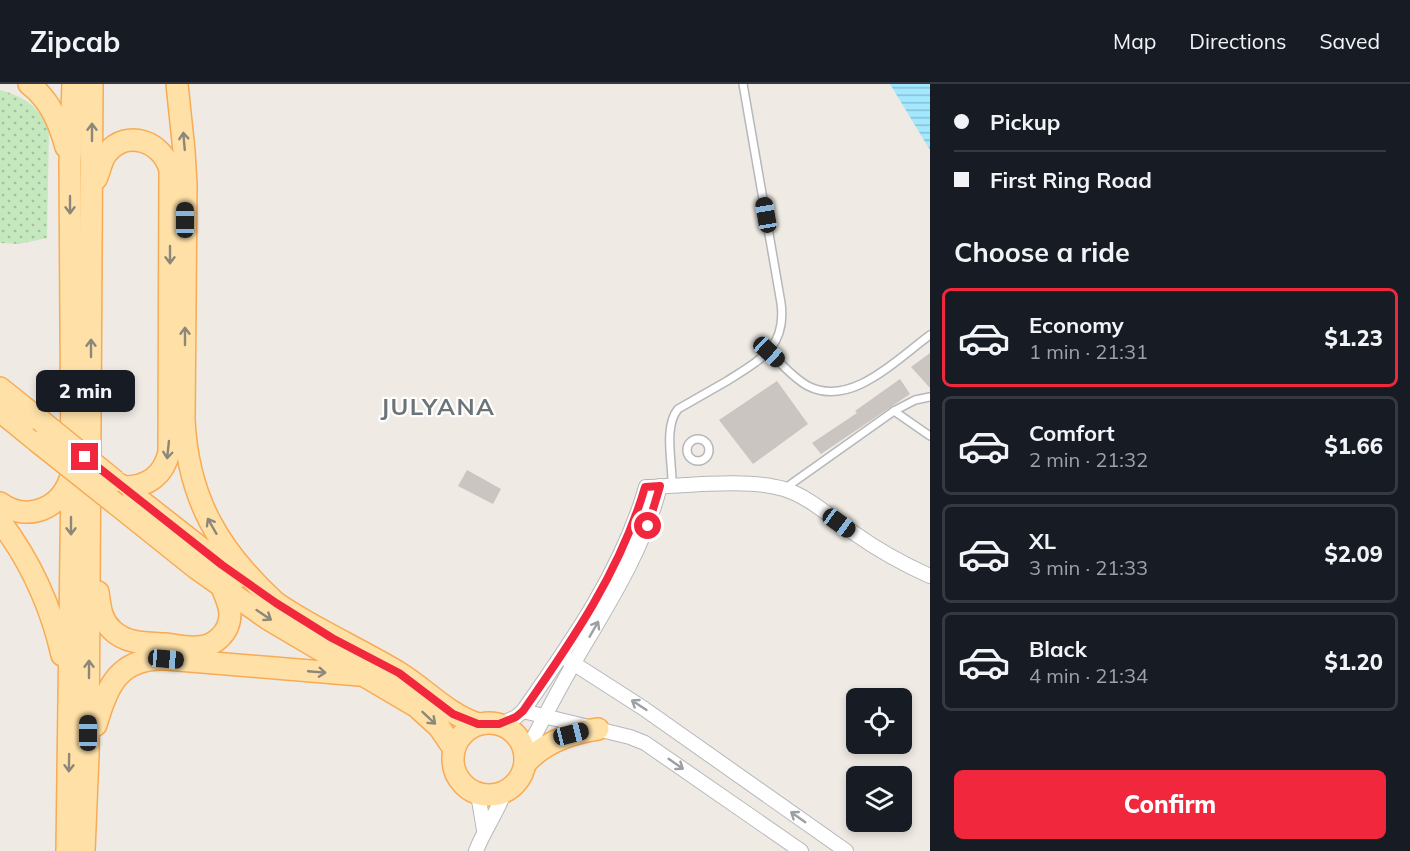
<!DOCTYPE html>
<html lang="en">
<head>
<meta charset="utf-8">
<style>
	:root { --surface:#171b24; --page:#242831; --text:#f1f3f6; --muted:#9ea1a6; --line:#363941; --accent:#f1273d }
	body { margin:0; font-family:Mulish,sans-serif; background:var(--page); color:var(--text); height:100vh; display:flex; flex-direction:column; font-size:22px; white-space:nowrap }
	* { box-sizing:border-box; margin:0 }
	p { font-size:20px; color:var(--muted) }
	.icon { flex:none; width:33px; height:33px; fill:none; stroke:currentColor; stroke-width:2; stroke-linecap:round; stroke-linejoin:round }
	.map { position:relative; flex:1; overflow:hidden }
	.sheet { display:flex; flex-direction:column; background:var(--surface); width:480px }
	.sheet>* { flex:none }
	.hud { display:grid; align-content:center; height:132px; padding:0 24px; background:var(--surface) }
	.fabs { position:absolute; left:846px; top:604px; display:grid; gap:12px }
	.fabs a { display:grid; place-items:center; width:66px; height:66px; border-radius:9px; background:var(--surface); box-shadow:0 3px 9px #0003; font-size:30px }
	.end { position:absolute; width:27px; height:27px; margin:-14px; border:8px solid #f1273d; background:#fff; box-shadow:0 0 0 3px #fff }
	.from { border-radius:50% }
	.bubble { position:absolute; height:42px; border-radius:9px; background:var(--surface); box-shadow:0 3px 9px #0003; font-size:20px; font-weight:800; line-height:42px; text-align:center }
	.car { position:absolute; width:18px; height:36px; margin:-18px -9px; border-radius:8px; box-shadow:0 0 4px 2px #0007; background:linear-gradient(#222 24%,#8ab4d8 0 40%,#222 0 76%,#8ab4d8 0 86%,#222 0) }
	.hud b { display:flex; align-items:center; gap:21px; height:57px; font-size:22px }
	.hud b+b { border-top:2px solid var(--line) }
	.hud i { width:15px; height:15px; background:var(--text) }
	ul { padding:0; list-style:none }
	li { display:flex; align-items:center; gap:18px; height:99px; margin:0 12px 9px; padding:0 12px; border:3px solid var(--line); border-radius:9px }
	li div { flex:1 }
	li b { display:block; font-size:22px }
	li em { font-style:normal; font-weight:800 }
	li.selected { border-color:var(--accent) }
	li>.icon { width:54px; height:54px; stroke-width:1.5 }
	h2 { padding:0 24px; font-size:27px; line-height:72px }
	.button { display:flex; gap:12px; margin-top:auto; padding:12px 24px }
	.button a { flex:1; height:69px; border-radius:9px; background:var(--accent); color:#fff; font-size:24px; font-weight:800; line-height:69px; text-align:center }
	header { display:flex; align-items:center; gap:36px; box-sizing:border-box; height:84px; padding:0 30px; background:var(--surface); border-bottom:2px solid var(--line) }
	header strong { font-size:28px }
	nav { display:flex; gap:33px; margin-inline-start:auto; font-size:21px }
	main { display:flex; flex:1; min-height:0 }
	.map>svg:first-child { display:block }
</style>
</head>
<body>
<header>
<strong>Zipcab</strong>
<nav><a>Map</a><a>Directions</a><a>Saved</a></nav>
</header>
<main>
<div class="map">
<svg width="930" height="767" viewBox="0 0 930 767">
	<defs>
		<pattern id="grass-dots" width="8" height="8" patternUnits="userSpaceOnUse" patternTransform="scale(1.5)"><rect width="8" height="8" fill="#c6e8bf"/><path d="M2 2h.1M6 6h.1" fill="none" stroke="#a4bf9f" stroke-width="1.8" stroke-linecap="round"/></pattern>
		<pattern id="water-rules" width="6" height="5" patternUnits="userSpaceOnUse" patternTransform="scale(1.5)"><rect width="6" height="5" fill="#a3e8ff"/><path d="M0 2.5h6" fill="none" stroke="#88bfd2"/></pattern>
	</defs>
	<rect width="100%" height="100%" fill="#efeae3"/>
	<path fill="url(#grass-dots)" d="M0 6C25 13 36 21 49 44L47 154 19 160 0 159Z"/>
	<path fill="url(#water-rules)" d="M890 0H930V66Z"/>
	<g fill="#cac5c0">
		<path d="M930 269V304L911 283Z"/>
		<path d="M900 295 910 310 821 370 812 359 857 329 855 327Z"/>
		<path d="M777 297 808 340 753 380 719 336Z"/>
		<path d="M467 386 501 405 493 420 458 402Z"/>
	</g>
	<g fill="none" stroke-linecap="round" stroke-linejoin="round">
		<defs>
			<g id="lane">
				<path d="M769 268C781 279 793 294 808 302 851 324 897 275 930 251"/>
				<path d="M894 327 930 352"/>
				<circle cx="698" cy="366" r="11"/>
				<path d="M672 402C673 380 663 343 678 325 694 316 711 306 727 297 760 276 787 263 781 219L743 0"/>
				<path d="M784 405 894 327 915 316 930 313"/>
			</g>
			<g id="street">
				<path d="M562 572 643 624 846 767"/>
				<path d="M523 627 630 653 645 659 801 767"/>
				<path d="M499 641 516 633 523 627C572 557 622 486 646 403 685 402 747 394 784 405 810 413 831 434 854 449 878 466 903 480 930 492"/>
				<path d="M525 670C543 635 562 599 582 565 613 513 645 461 660 402"/>
				<path d="M478 710 484 746"/>
				<path d="M476 767C484 746 497 729 505 707"/>
			</g>
			<g id="primary">
				<path d="M29 0C50 16 59 38 66 63"/>
				<path d="M177 0 184 67 186 101 184 336C188 415 219 467 276 519"/>
				<path d="M96 95C100 87 101 76 107 69 127 44 163 58 170 86L169 368C164 391 148 403 124 403"/>
				<path d="M0 304 40 336"/>
				<path d="M0 327 38 358"/>
				<path d="M119 400 238 493"/>
				<path d="M0 419C28 439 62 424 71 392"/>
				<path d="M116 420 196 484 268 535 417 623 439 643 454 665"/>
				<path d="M0 437C31 478 51 522 62 571"/>
				<path d="M98 508C100 523 101 536 112 546 126 560 147 559 165 560 175 561 187 564 197 563 215 563 230 548 230 530 230 521 225 512 222 503"/>
				<path d="M266 512C308 542 354 562 398 588 426 605 447 630 478 640"/>
				<circle cx="489" cy="675" r="36"/>
				<path d="M96 641C107 602 119 573 166 575L359 591"/>
				<path d="M525 680C544 658 570 649 598 645"/>
				<path d="M67 767 72 392 70 79 73 0"/>
				<path d="M84 767 88 671 92 0"/>
			</g>
		</defs>
		<use href="#lane" stroke="#b4b8bb" stroke-width="10"/>
		<use href="#street" stroke="#b4b8bb" stroke-width="16"/>
		<use href="#primary" stroke="#f8ab53" stroke-width="24"/>
		<use href="#lane" stroke="#fff" stroke-width="7"/>
		<use href="#street" stroke="#fff" stroke-width="14"/>
		<use href="#primary" stroke="#ffe1a8" stroke-width="21"/>
		<defs>
			<g id="primary-bridge">
				<path d="M40 336 115 397"/>
				<path d="M38 358 116 420"/>
			</g>
		</defs>
		<use href="#primary-bridge" stroke="#f8ab53" stroke-width="24" stroke-linecap="butt"/>
		<use href="#primary-bridge" stroke="#ffe1a8" stroke-width="21"/>
	</g>
	<defs><path id="oneway-shaft" d="M-6 0H5M1.5-3L5.5 0L1.5 3" fill="none" stroke-width="1.6" stroke-linecap="round" stroke-linejoin="round" transform="scale(1.5)"/></defs>
	<g stroke="#8c8779">
		<use href="#oneway-shaft" transform="translate(92 48) rotate(-90)"/>
		<use href="#oneway-shaft" transform="translate(184 57) rotate(-95)"/>
		<use href="#oneway-shaft" transform="translate(70 121) rotate(90)"/>
		<use href="#oneway-shaft" transform="translate(170 171) rotate(90)"/>
		<use href="#oneway-shaft" transform="translate(185 252) rotate(-90)"/>
		<use href="#oneway-shaft" transform="translate(91 264) rotate(-90)"/>
		<use href="#oneway-shaft" transform="translate(168 366) rotate(96)"/>
		<use href="#oneway-shaft" transform="translate(71 442) rotate(90)"/>
		<use href="#oneway-shaft" transform="translate(212 442) rotate(-120)"/>
		<use href="#oneway-shaft" transform="translate(264 531) rotate(34)"/>
		<use href="#oneway-shaft" transform="translate(89 585) rotate(-90)"/>
		<use href="#oneway-shaft" transform="translate(317 588) rotate(5)"/>
		<use href="#oneway-shaft" transform="translate(429 634) rotate(43)"/>
		<use href="#oneway-shaft" transform="translate(69 679) rotate(91)"/>
	</g>
	<g stroke="#9da0a3">
		<use href="#oneway-shaft" transform="translate(594 545) rotate(-60)"/>
		<use href="#oneway-shaft" transform="translate(639 621) rotate(-147)"/>
		<use href="#oneway-shaft" transform="translate(676 680) rotate(35)"/>
		<use href="#oneway-shaft" transform="translate(798 733) rotate(-145)"/>
	</g>
	<g fill="none" stroke-linecap="round" stroke-linejoin="round">
		<path stroke="#f1273d" stroke-width="8" d="M85 373 222 481 276 519 332 554 399 589 453 630 478 640H499L516 633 523 627C572 557 621 486 645 403L660 402 648 442"/>
	</g>
	<g text-anchor="middle" stroke-width="4.5" stroke-linejoin="round" paint-order="stroke">
		<g font-size="24" font-weight="bold" letter-spacing="1.5" fill="#6c7477" stroke="#fff">
			<text x="438" y="331">JULYANA</text>
		</g>
	</g>
</svg>
<div class="fabs">
<a><svg class="icon" aria-label="locate" viewBox="0 0 24 24"><circle cx="12" cy="12" r="6"/><path d="M12 2v4M12 18v4M2 12h4M18 12h4"/></svg></a>
<a><svg class="icon" aria-label="layers" viewBox="0 0 24 24"><path d="M12 4l9 5-9 5-9-5zM3 14l9 5 9-5"/></svg></a>
</div>
<i class="end from" style="left:648px;top:442px"></i>
<i class="end" style="left:85px;top:373px"></i>
<div class="bubble" style="left:36px;top:286px;width:99px">2 min</div>
<i class="car" style="left:766px;top:131px;rotate:350deg"></i>
<i class="car" style="left:185px;top:136px;rotate:0deg"></i>
<i class="car" style="left:769px;top:268px;rotate:133deg"></i>
<i class="car" style="left:839px;top:439px;rotate:126deg"></i>
<i class="car" style="left:166px;top:575px;rotate:95deg"></i>
<i class="car" style="left:88px;top:649px;rotate:0deg"></i>
<i class="car" style="left:571px;top:650px;rotate:76deg"></i>
</div>
<section class="sheet">
<div class="hud">
<b><i class="from"></i>Pickup</b>
<b><i></i>First Ring Road</b>
</div>
<h2>Choose a ride</h2>
<ul>
<li class="selected"><svg class="icon" aria-label="car" viewBox="0 0 24 24"><path d="M5 17H2v-5l4-1 3-4h7l3 4 3 1v5h-3M9 17h6M6 11h13"/><circle cx="7" cy="17" r="2"/><circle cx="17" cy="17" r="2"/></svg><div><b>Economy</b><p>1 min · 21:31</p></div><em>$1.23</em></li>
<li><svg class="icon" aria-label="car" viewBox="0 0 24 24"><path d="M5 17H2v-5l4-1 3-4h7l3 4 3 1v5h-3M9 17h6M6 11h13"/><circle cx="7" cy="17" r="2"/><circle cx="17" cy="17" r="2"/></svg><div><b>Comfort</b><p>2 min · 21:32</p></div><em>$1.66</em></li>
<li><svg class="icon" aria-label="car" viewBox="0 0 24 24"><path d="M5 17H2v-5l4-1 3-4h7l3 4 3 1v5h-3M9 17h6M6 11h13"/><circle cx="7" cy="17" r="2"/><circle cx="17" cy="17" r="2"/></svg><div><b>XL</b><p>3 min · 21:33</p></div><em>$2.09</em></li>
<li><svg class="icon" aria-label="car" viewBox="0 0 24 24"><path d="M5 17H2v-5l4-1 3-4h7l3 4 3 1v5h-3M9 17h6M6 11h13"/><circle cx="7" cy="17" r="2"/><circle cx="17" cy="17" r="2"/></svg><div><b>Black</b><p>4 min · 21:34</p></div><em>$1.20</em></li>
</ul>
<div class="button"><a>Confirm</a></div>
</section>
</main>
</body>
</html>
